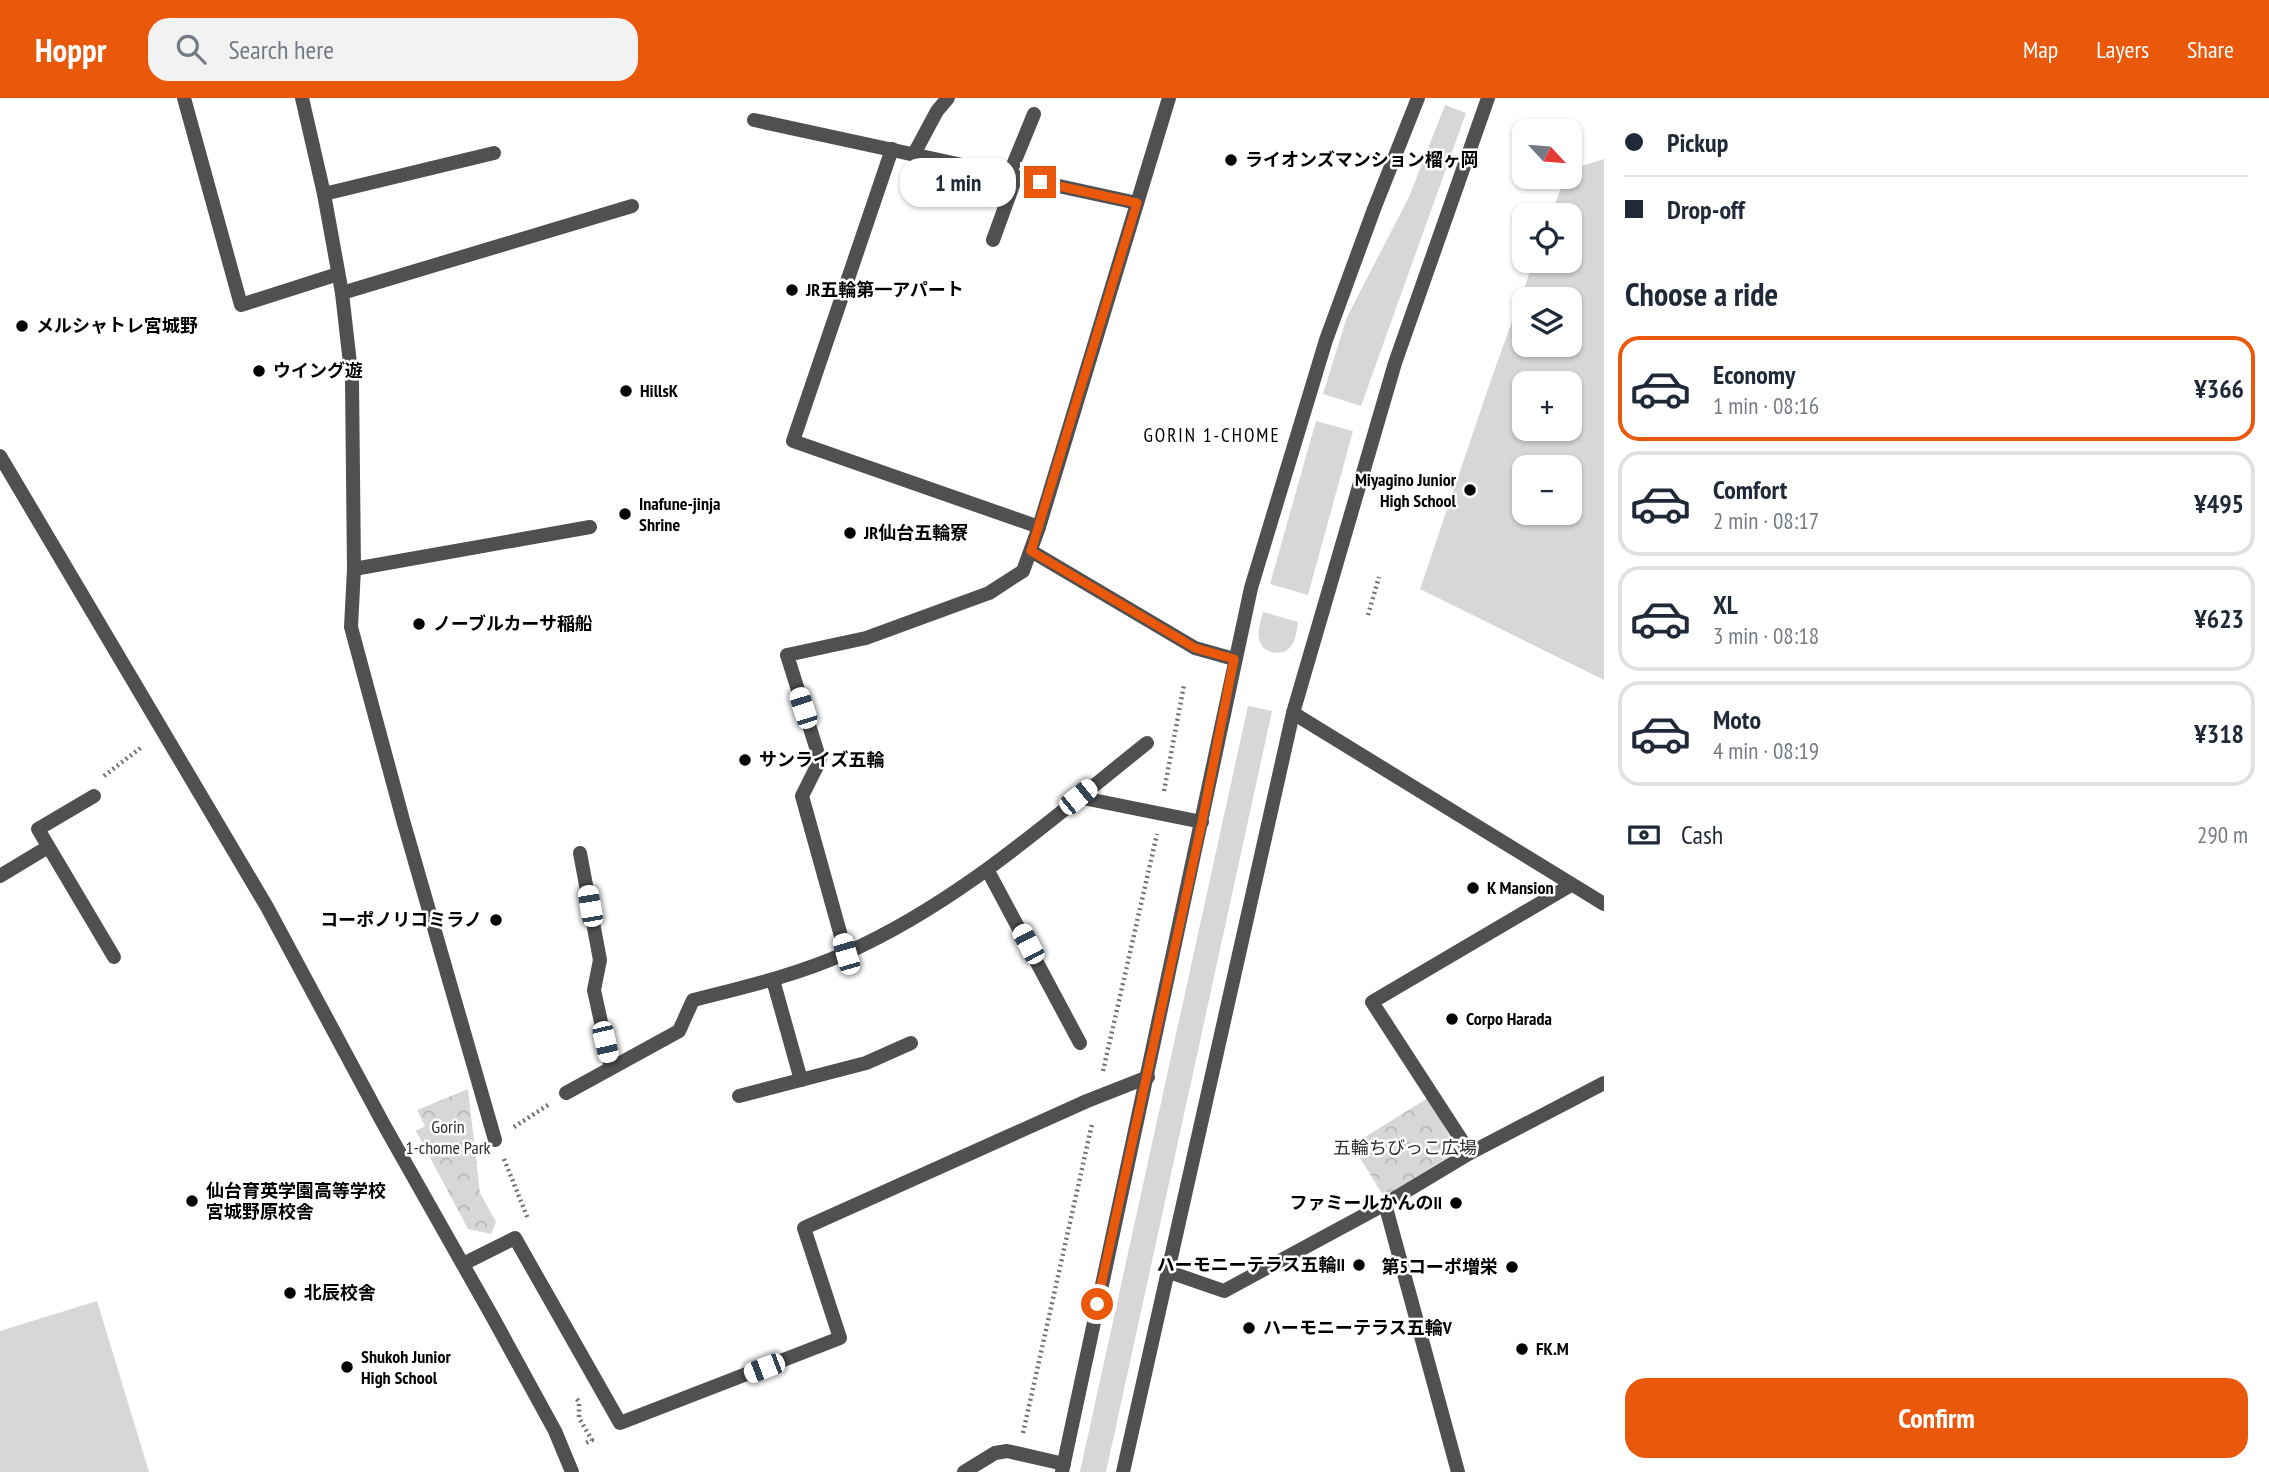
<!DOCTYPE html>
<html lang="en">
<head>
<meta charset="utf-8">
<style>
	:root { --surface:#fff; --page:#f2f2f3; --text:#1f2937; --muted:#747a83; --line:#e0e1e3; --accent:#ea580c }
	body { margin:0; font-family:"PT Sans Narrow","Noto Sans JP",sans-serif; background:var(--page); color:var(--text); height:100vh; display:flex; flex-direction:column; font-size:26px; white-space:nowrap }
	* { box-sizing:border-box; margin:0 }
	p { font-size:23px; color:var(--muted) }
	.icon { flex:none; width:38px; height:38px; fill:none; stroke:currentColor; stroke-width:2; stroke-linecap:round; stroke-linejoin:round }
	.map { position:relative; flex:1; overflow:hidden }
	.details { display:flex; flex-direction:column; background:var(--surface); width:665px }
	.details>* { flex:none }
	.top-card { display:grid; align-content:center; height:154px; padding:0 21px; background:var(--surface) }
	.needle { width:46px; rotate:116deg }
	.controls { position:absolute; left:1512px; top:21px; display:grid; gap:14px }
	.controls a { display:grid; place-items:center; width:70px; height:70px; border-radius:14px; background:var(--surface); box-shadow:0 2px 5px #0004; font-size:35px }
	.end { position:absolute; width:32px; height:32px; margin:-16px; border:9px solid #ea580c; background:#fff; box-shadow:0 0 0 4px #fff }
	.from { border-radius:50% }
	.bubble { position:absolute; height:49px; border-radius:21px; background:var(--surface); box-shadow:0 2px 5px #0004; font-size:23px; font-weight:800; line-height:49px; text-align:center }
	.car { position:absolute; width:21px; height:42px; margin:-21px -10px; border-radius:9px; box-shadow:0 0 5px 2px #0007; background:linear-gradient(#fff 24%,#345 0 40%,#fff 0 76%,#345 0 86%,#fff 0) }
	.top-card b { display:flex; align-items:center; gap:24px; height:66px; font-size:26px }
	.top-card b+b { border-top:2px solid var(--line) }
	.top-card i { width:18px; height:18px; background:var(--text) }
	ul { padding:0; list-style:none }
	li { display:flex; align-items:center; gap:21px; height:105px; margin:0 14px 10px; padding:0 7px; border:4px solid var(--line); border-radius:21px }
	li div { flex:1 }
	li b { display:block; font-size:26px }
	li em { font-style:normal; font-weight:800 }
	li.on { border-color:var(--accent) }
	li>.icon { width:63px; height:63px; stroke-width:1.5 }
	h2 { padding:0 21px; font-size:32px; line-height:84px }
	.pay { display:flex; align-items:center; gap:18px; height:77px; padding:0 21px; font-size:26px }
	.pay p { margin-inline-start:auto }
	.cta { display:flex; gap:14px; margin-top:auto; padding:14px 21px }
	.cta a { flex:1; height:80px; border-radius:21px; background:var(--accent); color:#fff; font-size:28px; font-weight:800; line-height:80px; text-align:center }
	header { display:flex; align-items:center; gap:42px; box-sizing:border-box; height:98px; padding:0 35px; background:var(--accent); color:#fff }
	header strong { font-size:33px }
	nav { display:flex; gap:38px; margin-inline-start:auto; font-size:24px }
	.search { width:490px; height:63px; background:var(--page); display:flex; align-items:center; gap:18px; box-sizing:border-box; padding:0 24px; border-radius:21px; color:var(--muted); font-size:26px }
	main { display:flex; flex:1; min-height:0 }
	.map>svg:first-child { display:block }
</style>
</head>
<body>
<header>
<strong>Hoppr</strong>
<div class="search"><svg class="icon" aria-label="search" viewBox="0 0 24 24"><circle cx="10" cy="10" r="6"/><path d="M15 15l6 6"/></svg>Search here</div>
<nav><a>Map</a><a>Layers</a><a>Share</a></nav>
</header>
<main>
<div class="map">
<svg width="1604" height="1374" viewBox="0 0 1604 1374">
	<defs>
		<pattern id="forest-crowns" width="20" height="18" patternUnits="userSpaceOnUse" patternTransform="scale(1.75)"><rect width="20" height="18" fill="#d7d7d7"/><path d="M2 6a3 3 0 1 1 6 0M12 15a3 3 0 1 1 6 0" fill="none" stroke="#b7b7b7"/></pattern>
	</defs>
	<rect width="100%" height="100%" fill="#fff"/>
	<g fill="#d7d7d7" fill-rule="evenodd">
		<path d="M1445 7 1466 15 1361 308 1323 296 1347 219 1409 99Z"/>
		<path d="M1604 61V582L1420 491 1493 276 1534 163H1570V117H1551L1565 79H1570V72ZM1524 201H1570V247H1524ZM1570 285V331H1524V285ZM1570 369V415H1524V369Z"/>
		<path d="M1316 323 1353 333 1308 497 1270 486Z"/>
		<path d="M1263 514 1298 524C1297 530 1296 539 1293 545 1286 560 1262 557 1259 541 1257 533 1261 522 1263 514Z"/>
		<path d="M1248 608 1272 613 1106 1374H1080Z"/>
		<path d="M97 1203 149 1374H0V1233Z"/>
	</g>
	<g fill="url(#forest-crowns)">
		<path d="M468 991 480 1095 496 1124 491 1136 468 1131 416 1033 425 1028 417 1012Z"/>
		<path d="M1428 1000 1458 1053 1384 1099 1352 1047Z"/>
	</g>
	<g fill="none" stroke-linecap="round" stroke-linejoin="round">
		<g stroke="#727272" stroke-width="4.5" stroke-dasharray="2 3.5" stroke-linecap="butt">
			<path d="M1368 517 1379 479"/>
			<path d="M104 678 143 648"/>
			<path d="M1164 693 1184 587"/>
			<path d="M1103 973 1157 736"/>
			<path d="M514 1029 548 1007"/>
			<path d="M504 1061 528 1121"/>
			<path d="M577 1301 579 1304V1320L592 1342 586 1345"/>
			<path d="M1023 1335 1092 1026"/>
		</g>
		<g stroke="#505050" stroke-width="14">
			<path d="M184 0 241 207 338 176"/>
			<path d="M914 56 937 13 948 0"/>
			<path d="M1009 77 1034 16"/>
			<path d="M324 96 494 55"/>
			<path d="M993 142 1016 79"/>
			<path d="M342 195 632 108"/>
			<path d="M354 471 590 429"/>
			<path d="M580 755 600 862 594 892 611 970"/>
			<path d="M988 773 1080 945"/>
			<path d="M773 882 801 982"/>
			<path d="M739 998 866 965 911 945"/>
		</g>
		<g stroke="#505050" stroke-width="14">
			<path d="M302 0 324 96 342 195 352 283 354 471 351 529 403 722 495 1042"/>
			<path d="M754 22 1137 105"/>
			<path d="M892 51 793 343 1039 429"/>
			<path d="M1031 453 1195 550 1234 561"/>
			<path d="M1293 615 1604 806"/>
			<path d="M94 698 38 731 114 859"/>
			<path d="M1078 699 1202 724"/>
			<path d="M0 778 48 749"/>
			<path d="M846 856 802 698 820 662 787 557 866 540 989 495 1023 473 1039 429 1169 0"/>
			<path d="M566 995 679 933 693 902C745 889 797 877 846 855 960 804 1050 722 1147 645"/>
			<path d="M1470 1055 1372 904 1571 787"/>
			<path d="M1385 1106 1458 1374"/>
			<path d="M463 1166 515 1140 620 1325 840 1240 804 1130 1087 1003 1148 979"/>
			<path d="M1169 1174 1224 1193 1385 1106 1470 1055 1604 985"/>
			<path d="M964 1374 995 1355 1007 1353 1064 1366"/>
		</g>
		<g stroke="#505050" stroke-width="14">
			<path d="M0 358 267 809 384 1027 492 1218 555 1333 572 1374"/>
			<path d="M1062 1374 1251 490 1326 242 1374 111 1418 0"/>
			<path d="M1123 1374 1293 615 1395 265 1488 0"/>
		</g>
	</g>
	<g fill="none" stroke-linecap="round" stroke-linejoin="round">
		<path stroke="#ea580c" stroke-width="9" d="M1040 84 1137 105 1031 453 1195 550 1234 561 1202 724 1097 1206"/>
	</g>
	<g fill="#000" stroke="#fff" stroke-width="2.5">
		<circle cx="1231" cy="62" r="7"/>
		<circle cx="792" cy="192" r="7"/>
		<circle cx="22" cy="228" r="7"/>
		<circle cx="259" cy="273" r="7"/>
		<circle cx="626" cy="293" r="7"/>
		<circle cx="1470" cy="392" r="7"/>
		<circle cx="625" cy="416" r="7"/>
		<circle cx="850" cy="435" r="7"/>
		<circle cx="419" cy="526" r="7"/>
		<circle cx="745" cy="662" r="7"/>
		<circle cx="1473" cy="790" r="7"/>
		<circle cx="496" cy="822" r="7"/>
		<circle cx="1452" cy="921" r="7"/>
		<circle cx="192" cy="1103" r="7"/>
		<circle cx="1456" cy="1105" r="7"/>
		<circle cx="1359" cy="1167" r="7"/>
		<circle cx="1512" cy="1169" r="7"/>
		<circle cx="290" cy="1195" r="7"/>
		<circle cx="1249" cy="1230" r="7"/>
		<circle cx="1522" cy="1251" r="7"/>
		<circle cx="347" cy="1269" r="7"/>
	</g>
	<g text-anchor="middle" stroke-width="5" stroke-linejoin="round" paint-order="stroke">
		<g font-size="18" font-weight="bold" fill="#000" stroke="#fff" text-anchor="start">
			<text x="1245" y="68">ライオンズマンション榴ヶ岡</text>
			<text x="806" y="198">JR五輪第一アパート</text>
			<text x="36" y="234">メルシャトレ宮城野</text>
			<text x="273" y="279">ウイング遊</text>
			<text x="640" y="299">HillsK</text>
			<text x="1456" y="388" text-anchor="end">Miyagino Junior<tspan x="1456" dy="21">High School</tspan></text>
			<text x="639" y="412">Inafune-jinja<tspan x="639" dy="21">Shrine</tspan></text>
			<text x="864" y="441">JR仙台五輪寮</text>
			<text x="433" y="532">ノーブルカーサ稲船</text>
			<text x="759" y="668">サンライズ五輪</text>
			<text x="1487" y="796">K Mansion</text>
			<text x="482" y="828" text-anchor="end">コーポノリコミラノ</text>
			<text x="1466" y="927">Corpo Harada</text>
			<text x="206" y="1099">仙台育英学園高等学校<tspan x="206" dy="21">宮城野原校舎</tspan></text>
			<text x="1442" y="1111" text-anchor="end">ファミールかんのII</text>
			<text x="1345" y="1173" text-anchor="end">ハーモニーテラス五輪II</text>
			<text x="1498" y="1175" text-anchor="end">第5コーポ増栄</text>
			<text x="304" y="1201">北辰校舎</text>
			<text x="1263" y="1236">ハーモニーテラス五輪V</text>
			<text x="1536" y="1257">FK.M</text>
			<text x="361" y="1265">Shukoh Junior<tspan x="361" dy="21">High School</tspan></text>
		</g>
		<g font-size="18" fill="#2e2e2e" stroke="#fff">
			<text x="448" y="1035">Gorin<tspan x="448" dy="21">1-chome Park</tspan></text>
			<text x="1405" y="1056">五輪ちびっこ広場</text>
		</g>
		<g font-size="19" letter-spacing="2" fill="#000" stroke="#fff">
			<text x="1212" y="344">GORIN 1-CHOME</text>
		</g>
	</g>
</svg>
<div class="controls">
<a><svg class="needle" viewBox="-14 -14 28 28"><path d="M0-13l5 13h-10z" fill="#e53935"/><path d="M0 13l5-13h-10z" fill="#747a83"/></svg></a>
<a><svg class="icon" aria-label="locate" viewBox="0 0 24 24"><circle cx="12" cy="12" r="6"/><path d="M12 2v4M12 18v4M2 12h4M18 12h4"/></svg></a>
<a><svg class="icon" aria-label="layers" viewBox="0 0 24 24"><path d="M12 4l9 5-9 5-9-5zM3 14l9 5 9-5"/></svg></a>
<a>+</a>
<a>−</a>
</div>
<i class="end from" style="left:1097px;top:1206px"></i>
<i class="end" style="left:1040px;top:84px"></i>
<div class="bubble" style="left:900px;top:60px;width:116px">1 min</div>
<i class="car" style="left:803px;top:610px;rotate:342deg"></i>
<i class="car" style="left:1078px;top:699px;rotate:51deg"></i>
<i class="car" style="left:590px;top:808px;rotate:350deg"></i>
<i class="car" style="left:1028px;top:846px;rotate:332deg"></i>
<i class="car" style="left:846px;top:856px;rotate:344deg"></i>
<i class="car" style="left:605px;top:944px;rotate:167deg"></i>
<i class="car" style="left:764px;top:1270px;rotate:249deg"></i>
</div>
<section class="details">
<div class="top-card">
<b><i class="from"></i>Pickup</b>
<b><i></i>Drop-off</b>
</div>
<h2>Choose a ride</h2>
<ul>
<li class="on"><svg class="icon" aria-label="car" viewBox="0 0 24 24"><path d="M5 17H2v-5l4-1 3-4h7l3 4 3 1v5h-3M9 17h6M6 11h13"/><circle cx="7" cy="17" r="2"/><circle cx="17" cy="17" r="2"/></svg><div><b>Economy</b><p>1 min · 08:16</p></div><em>¥366</em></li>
<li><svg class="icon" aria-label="car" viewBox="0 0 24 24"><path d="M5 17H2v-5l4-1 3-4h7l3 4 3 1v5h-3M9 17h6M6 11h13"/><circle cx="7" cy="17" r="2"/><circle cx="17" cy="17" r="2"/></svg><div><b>Comfort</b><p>2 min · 08:17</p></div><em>¥495</em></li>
<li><svg class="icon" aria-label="car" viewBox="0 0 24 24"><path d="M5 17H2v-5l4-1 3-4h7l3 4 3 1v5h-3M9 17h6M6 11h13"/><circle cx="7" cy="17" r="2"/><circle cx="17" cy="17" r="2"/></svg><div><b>XL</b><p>3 min · 08:18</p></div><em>¥623</em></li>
<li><svg class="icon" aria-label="car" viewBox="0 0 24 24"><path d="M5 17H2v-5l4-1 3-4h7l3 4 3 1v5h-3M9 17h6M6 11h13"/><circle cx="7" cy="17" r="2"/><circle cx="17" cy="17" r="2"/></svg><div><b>Moto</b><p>4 min · 08:19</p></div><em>¥318</em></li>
</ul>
<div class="pay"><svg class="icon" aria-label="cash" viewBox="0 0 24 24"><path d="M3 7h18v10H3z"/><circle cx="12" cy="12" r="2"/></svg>Cash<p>290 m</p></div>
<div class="cta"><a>Confirm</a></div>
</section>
</main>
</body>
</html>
